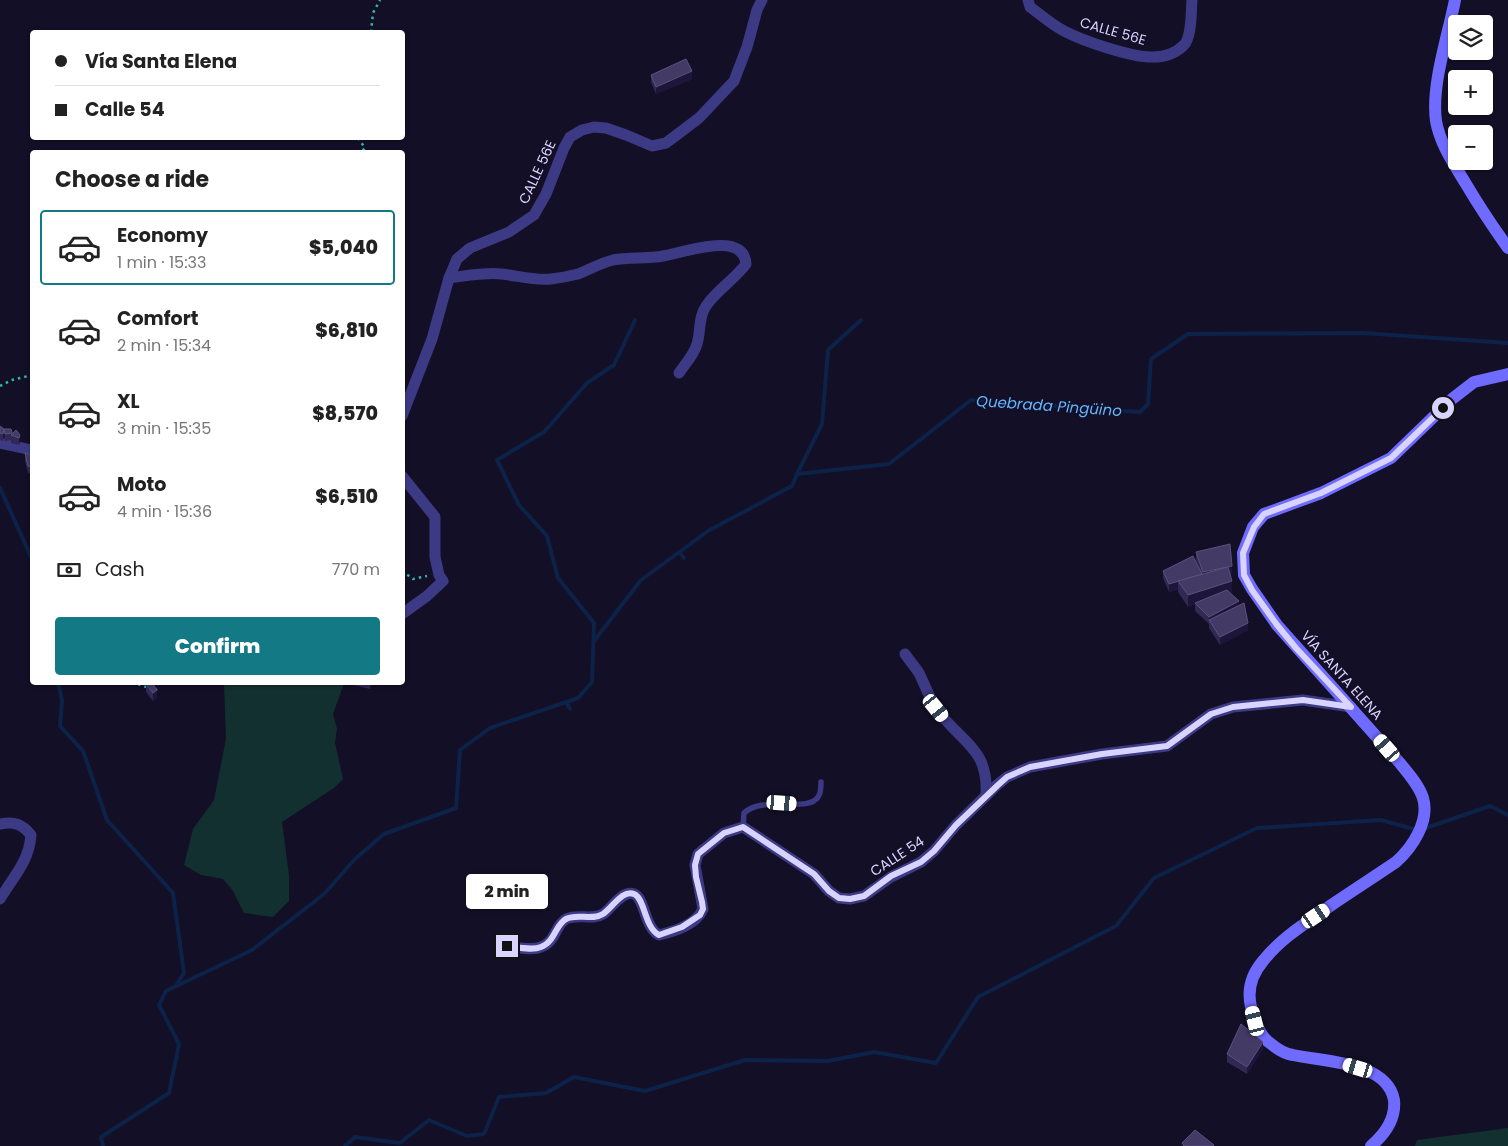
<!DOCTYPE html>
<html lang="en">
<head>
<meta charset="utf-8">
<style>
	:root { --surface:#fff; --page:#f2f2f2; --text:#222; --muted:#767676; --line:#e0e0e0; --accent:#137a85 }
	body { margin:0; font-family:Poppins,sans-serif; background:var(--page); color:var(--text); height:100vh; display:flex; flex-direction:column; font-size:19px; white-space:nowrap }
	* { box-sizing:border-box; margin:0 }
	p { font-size:16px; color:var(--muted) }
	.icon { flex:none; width:28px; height:28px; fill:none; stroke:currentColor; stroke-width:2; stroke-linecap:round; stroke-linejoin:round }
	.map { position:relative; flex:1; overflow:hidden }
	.side { position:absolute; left:30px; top:150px; width:375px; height:535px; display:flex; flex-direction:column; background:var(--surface); border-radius:5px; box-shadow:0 1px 4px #0004 }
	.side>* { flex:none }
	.guide { position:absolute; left:30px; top:30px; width:375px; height:110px; border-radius:5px; box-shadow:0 1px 4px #0004; display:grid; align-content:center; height:110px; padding:0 25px; background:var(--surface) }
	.fabs { position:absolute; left:1448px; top:15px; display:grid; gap:10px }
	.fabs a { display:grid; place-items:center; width:45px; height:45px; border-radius:5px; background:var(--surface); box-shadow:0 1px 4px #0004; font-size:25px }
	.end { position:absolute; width:22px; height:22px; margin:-11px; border:6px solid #d9d4ff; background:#111; box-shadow:0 0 0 2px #111 }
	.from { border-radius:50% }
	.bubble { position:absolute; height:35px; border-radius:5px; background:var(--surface); box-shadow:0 1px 4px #0004; font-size:16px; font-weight:800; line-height:35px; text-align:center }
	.car { position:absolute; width:15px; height:30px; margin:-15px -8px; border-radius:6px; box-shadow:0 0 4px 1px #0007; background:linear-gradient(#fff 24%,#345 0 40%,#fff 0 76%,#345 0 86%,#fff 0) }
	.guide b { display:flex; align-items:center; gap:18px; height:48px; font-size:19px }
	.guide b+b { border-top:1px solid var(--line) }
	.guide i { width:12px; height:12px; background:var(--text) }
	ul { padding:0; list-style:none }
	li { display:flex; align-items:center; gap:15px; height:75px; margin:0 10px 8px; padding:0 15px; border:2px solid transparent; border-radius:5px }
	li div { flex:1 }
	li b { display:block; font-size:19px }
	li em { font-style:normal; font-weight:800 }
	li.selected { border-color:var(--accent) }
	li>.icon { width:45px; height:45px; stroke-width:1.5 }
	h2 { padding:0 25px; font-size:22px; line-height:60px }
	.pay { display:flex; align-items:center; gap:12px; height:55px; padding:0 25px; font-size:19px }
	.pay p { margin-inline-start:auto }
	.action { display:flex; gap:10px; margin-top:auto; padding:10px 25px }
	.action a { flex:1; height:58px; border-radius:5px; background:var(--accent); color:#fff; font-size:20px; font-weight:800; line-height:58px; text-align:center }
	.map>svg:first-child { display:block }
</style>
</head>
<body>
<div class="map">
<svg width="1508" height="1146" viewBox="0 0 1508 1146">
	<rect width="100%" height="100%" fill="#130f26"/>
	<g fill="#12302f">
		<path d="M224 683H344L333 714 337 729 335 743 343 779 334 788 282 822 289 875V901L273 917 244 913 233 891 223 879 201 875 184 865 193 829 214 800 226 739Z"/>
		<path d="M1508 1128V1146H1415L1417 1140Z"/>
	</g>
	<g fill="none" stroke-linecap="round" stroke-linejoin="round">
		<g stroke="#0c2248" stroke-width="4">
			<path d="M797 474 822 424 828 350 861 320"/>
			<path d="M0 488 32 559"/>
			<path d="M679 552 684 558"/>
			<path d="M594 641 641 580 708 531 792 486 797 474 889 464 971 400 1140 412 1148 404 1151 359 1188 334 1363 333 1508 343"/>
			<path d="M58 682 62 701 60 726 83 751 107 820 173 893 184 973 176 986"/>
			<path d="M566 702 570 709"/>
			<path d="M1423 829 1490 806 1508 815"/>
			<path d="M103 1146 101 1137 169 1093 179 1044 159 1005 166 991 252 950 324 894 355 859 384 834 456 808 460 750 490 728 578 698 592 682 594 623 558 578 547 536 519 505 497 460 544 432 587 383 614 365 635 320"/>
			<path d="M345 1146 355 1137 400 1143 429 1120 467 1136 484 1134 499 1097 546 1093 574 1077 645 1091 745 1060 828 1061 874 1052 936 1063 978 997 1116 926 1154 878 1257 828 1381 820 1417 830"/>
		</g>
		<g stroke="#2fb8b0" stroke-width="2.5" stroke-dasharray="2.5 4" stroke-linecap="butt">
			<path d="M371 32 373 13 380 0"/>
			<path d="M358 138 365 148 361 152"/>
			<path d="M0 386 12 380 32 375"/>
			<path d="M402 571 413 579 427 576"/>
			<path d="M132 682 149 688"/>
			<path d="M155 689 156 690 158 682"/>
		</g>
		<path stroke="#3d3a85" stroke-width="5.5" d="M743 827 744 813C763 795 808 813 818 797 821 794 821 787 821 782"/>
		<g stroke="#3d3a85" stroke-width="11">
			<path d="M1028 0 1030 7C1041 15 1052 25 1064 31 1083 41 1133 58 1153 57 1164 57 1176 53 1184 45 1192 37 1191 11 1192 0"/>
			<path d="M449 278C466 276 485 272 502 274 519 276 535 281 551 279 560 278 570 276 578 274 590 269 601 263 613 260 629 257 647 259 663 256 683 253 744 230 746 264 735 279 716 291 706 306 698 318 701 331 697 344 694 355 685 364 679 373"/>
			<path d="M402 416 432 339 449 278 457 259 470 248 509 232 534 215 546 194 564 148 570 137 582 130 594 127 606 128 626 135 652 146 666 143 699 118 734 81 747 47 757 10 762 0"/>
			<path d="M0 443 32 450"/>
			<path d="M402 476 435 517V557L439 575 443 581 427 596 402 614"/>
			<path d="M905 654C910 661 915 667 919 673 925 685 929 697 936 708 960 743 989 746 986 796"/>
			<path d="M0 824C14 821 22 824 31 835 29 862 13 877 0 899"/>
			<path d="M507 946C516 947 532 951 541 947 556 942 555 925 566 919 577 913 592 921 603 914 612 908 623 889 634 894 645 898 644 927 659 935 675 931 696 925 703 909L695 865 698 854 724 833 743 827 814 874 829 891 839 898 850 899 864 896 891 877 921 862 934 851 956 825 997 785 1007 777 1030 767 1102 754 1167 746 1211 714 1233 707 1303 700 1351 707"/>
		</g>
		<g stroke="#6f6bff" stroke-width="12">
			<path d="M1455 0C1448 36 1431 85 1436 121 1440 144 1454 164 1466 184 1479 206 1493 227 1508 248"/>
			<path d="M1371 1146C1385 1134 1396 1119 1394 1100 1387 1061 1324 1062 1293 1055 1286 1054 1276 1048 1270 1043 1259 1036 1254 1019 1251 1007 1247 990 1252 974 1263 961 1281 938 1306 923 1330 906 1352 891 1374 877 1396 862 1412 848 1430 821 1423 798 1419 785 1408 773 1399 762L1277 625 1252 589 1244 575 1243 553 1253 527 1264 514 1321 493 1391 458 1452 399 1474 382 1508 374"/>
		</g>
	</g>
	<g fill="#312854">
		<path d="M651 75 692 79 656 94 651 82Z"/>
		<path d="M0 426 4 436 3 441 0 440Z"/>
		<path d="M4 429 12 433V434L20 435V442L19 445 11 443V440L5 441Z"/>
		<path d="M25 453 32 455V474L28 473 25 461Z"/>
		<path d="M1196 552 1232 573 1230 574 1232 592 1230 593 1239 605 1248 630 1220 645 1209 628V624L1195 611V604L1188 607 1178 592V589L1169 592 1163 578V571L1200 569 1196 560Z"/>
		<path d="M349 682H371L370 689 349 684Z"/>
		<path d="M146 684 157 698 153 701 146 692Z"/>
		<path d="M1263 1049 1247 1074 1227 1062V1054Z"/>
	</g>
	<g fill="#1d163a">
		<path d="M692 71V79L656 94V87Z"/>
		<path d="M4 429V436L3 441V434Z"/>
		<path d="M20 435V442L19 445V438Z"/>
		<path d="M1232 566V573L1203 579V572Z"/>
		<path d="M1232 581V592L1188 607V595Z"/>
		<path d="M1178 582V589L1169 592V584Z"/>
		<path d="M1239 601V609L1209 620V625V617Z"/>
		<path d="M1248 623V630L1220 645V637Z"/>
		<path d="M157 690V698L153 701V693Z"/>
		<path d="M1263 1042V1049L1247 1074V1067Z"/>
	</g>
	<g fill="#433a66" stroke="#5a527e">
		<path d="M686 59 692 71 656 87 651 75Z"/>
		<path d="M0 426 4 429 3 434 0 433Z"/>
		<path d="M4 429H11L12 433 5 434Z"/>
		<path d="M16 430 20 435 19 438 11 435Z"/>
		<path d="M25 453 32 455V467L28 466Z"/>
		<path d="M1230 544 1232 566 1203 572 1196 552Z"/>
		<path d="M1193 556 1202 574 1169 584 1163 571Z"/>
		<path d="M1228 567 1232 581 1188 595 1178 581Z"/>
		<path d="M1227 590 1239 601 1209 617 1195 603Z"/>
		<path d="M1244 603 1248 623 1220 637 1209 620Z"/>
		<path d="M152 683 157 690 153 693 146 684Z"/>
		<path d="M1241 1024 1263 1042 1247 1067 1227 1054Z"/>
		<path d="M1195 1130 1214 1145 1213 1146H1184L1182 1143Z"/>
	</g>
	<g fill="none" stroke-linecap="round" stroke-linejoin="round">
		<path stroke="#d9d4ff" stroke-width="6" d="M507 946C517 947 532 951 541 947 555 942 555 925 566 919 577 913 592 921 603 914 612 908 623 889 634 894 645 898 644 927 659 935L682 927 700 915 703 909 702 902 696 877 695 865 698 854 724 833 743 827 814 874 829 891 839 898 850 899 864 896 891 876 921 862 934 851 956 825 998 785 1007 777 1030 767 1102 754 1167 746 1211 714 1233 707 1303 700 1351 707 1296 648 1277 625 1252 590 1244 575 1243 553 1254 527 1264 514 1321 493 1391 458 1443 408"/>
	</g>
	<g text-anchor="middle" stroke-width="4" stroke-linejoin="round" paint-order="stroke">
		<g font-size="14" fill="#d9d4ff" stroke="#130f26">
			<text transform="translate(1113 31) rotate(16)" y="5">CALLE 56E</text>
			<text transform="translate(537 172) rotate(-65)" y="5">CALLE 56E</text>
			<text transform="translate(1342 675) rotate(48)" y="5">VÍA SANTA ELENA</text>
			<text transform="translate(897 856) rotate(-33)" y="5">CALLE 54</text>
		</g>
		<g font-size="15" font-style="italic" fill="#62b6ff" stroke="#130f26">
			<text transform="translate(1049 406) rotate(4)" y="5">Quebrada Pingüino</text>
		</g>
	</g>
</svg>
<div class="fabs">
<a><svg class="icon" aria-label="layers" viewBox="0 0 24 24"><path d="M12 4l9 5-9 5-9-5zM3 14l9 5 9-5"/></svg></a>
<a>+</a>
<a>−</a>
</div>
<i class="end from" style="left:1443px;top:408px"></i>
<i class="end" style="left:507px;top:946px"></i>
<div class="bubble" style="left:466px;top:874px;width:82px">2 min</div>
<i class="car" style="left:936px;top:708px;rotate:141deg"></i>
<i class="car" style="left:1387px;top:748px;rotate:319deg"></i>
<i class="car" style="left:782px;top:803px;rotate:94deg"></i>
<i class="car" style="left:1316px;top:916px;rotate:56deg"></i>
<i class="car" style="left:1255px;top:1021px;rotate:346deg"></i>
<i class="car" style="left:1358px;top:1068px;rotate:287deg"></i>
<div class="guide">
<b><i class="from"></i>Vía Santa Elena</b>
<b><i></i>Calle 54</b>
</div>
<section class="side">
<h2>Choose a ride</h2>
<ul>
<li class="selected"><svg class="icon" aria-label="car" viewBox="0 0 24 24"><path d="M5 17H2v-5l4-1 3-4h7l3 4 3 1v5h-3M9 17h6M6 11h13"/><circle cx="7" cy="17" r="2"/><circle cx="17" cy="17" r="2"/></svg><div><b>Economy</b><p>1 min · 15:33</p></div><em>$5,040</em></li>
<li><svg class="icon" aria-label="car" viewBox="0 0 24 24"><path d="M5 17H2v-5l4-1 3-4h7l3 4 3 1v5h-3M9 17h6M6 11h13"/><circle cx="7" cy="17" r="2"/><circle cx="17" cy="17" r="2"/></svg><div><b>Comfort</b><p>2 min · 15:34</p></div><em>$6,810</em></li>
<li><svg class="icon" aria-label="car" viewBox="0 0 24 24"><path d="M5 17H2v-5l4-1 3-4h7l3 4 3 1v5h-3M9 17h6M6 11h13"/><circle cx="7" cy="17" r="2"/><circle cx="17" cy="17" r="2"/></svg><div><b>XL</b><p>3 min · 15:35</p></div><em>$8,570</em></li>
<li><svg class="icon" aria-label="car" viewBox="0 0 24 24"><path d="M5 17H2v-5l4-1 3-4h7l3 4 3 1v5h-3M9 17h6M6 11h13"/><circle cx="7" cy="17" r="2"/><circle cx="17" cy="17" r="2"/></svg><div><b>Moto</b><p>4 min · 15:36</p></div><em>$6,510</em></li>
</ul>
<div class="pay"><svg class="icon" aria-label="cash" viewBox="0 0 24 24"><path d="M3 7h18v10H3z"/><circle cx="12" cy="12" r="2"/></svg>Cash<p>770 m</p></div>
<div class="action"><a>Confirm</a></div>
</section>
</div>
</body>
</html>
